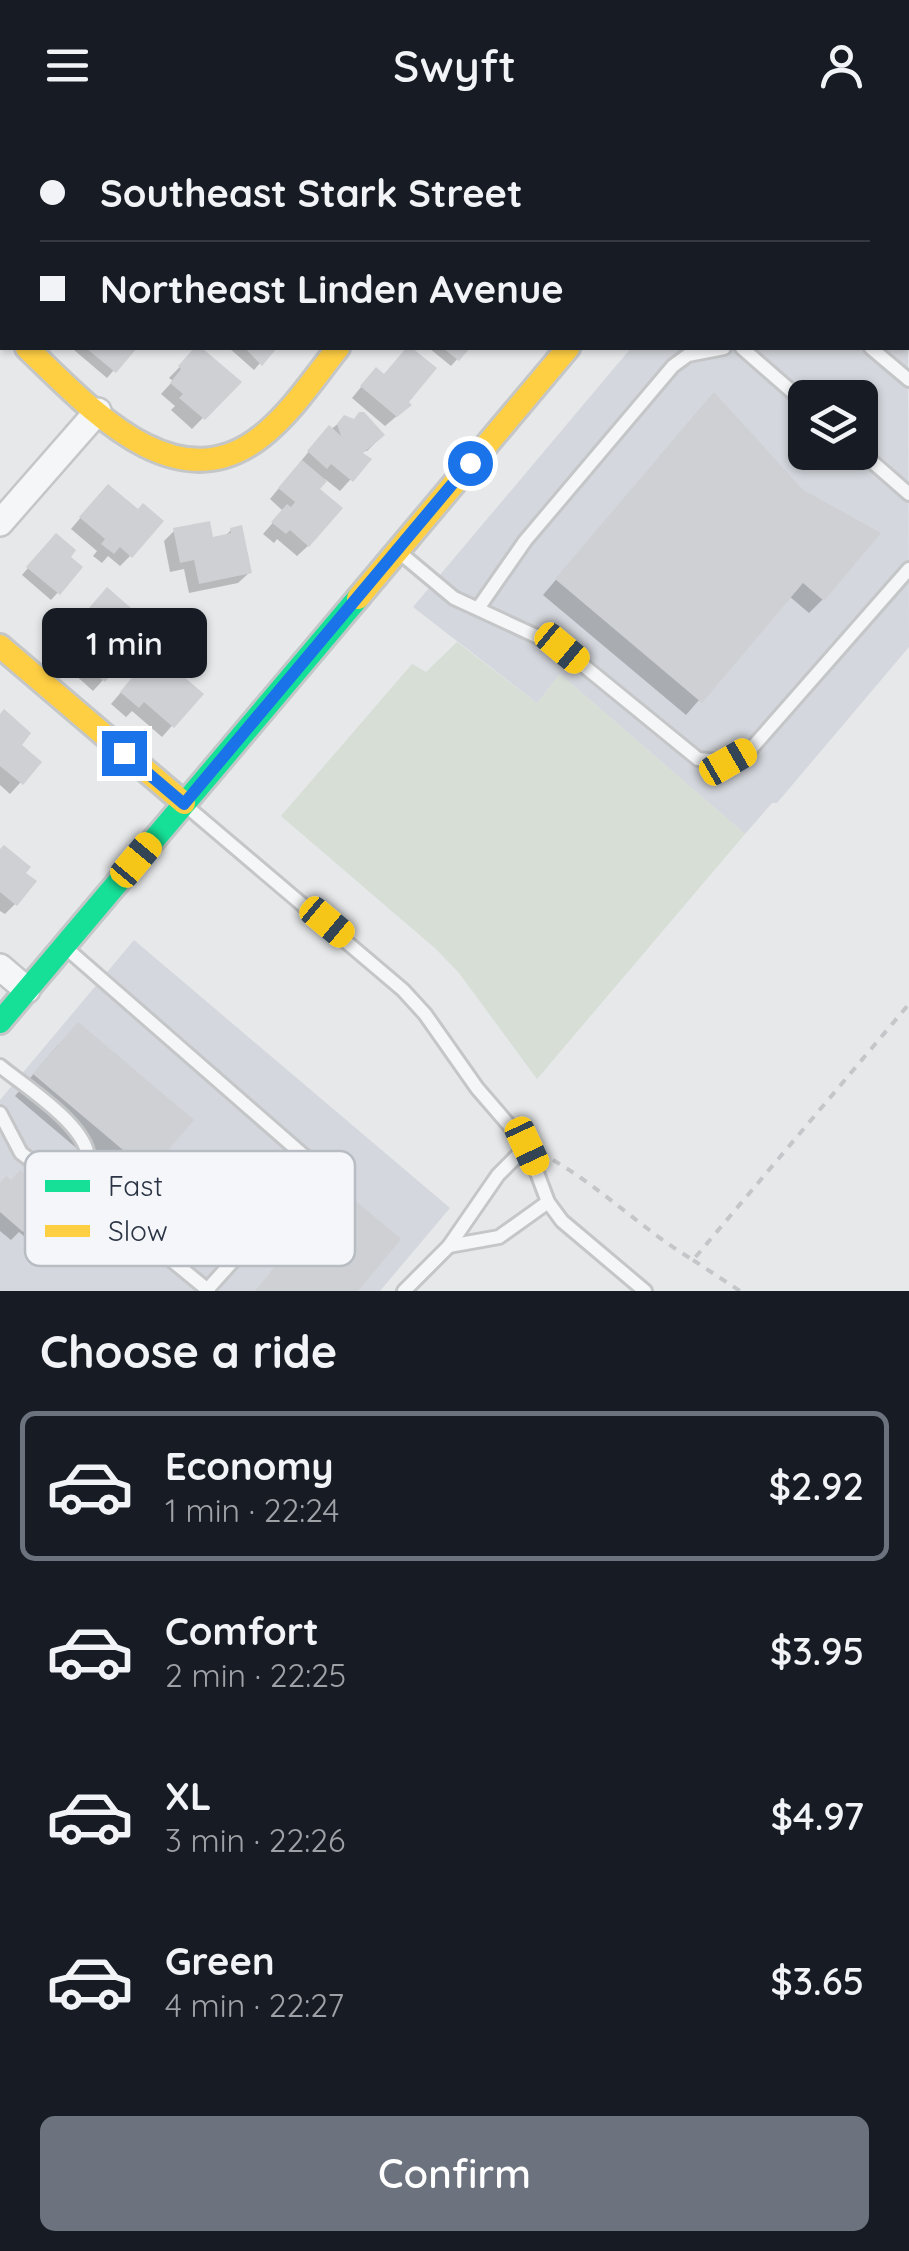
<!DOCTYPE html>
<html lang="en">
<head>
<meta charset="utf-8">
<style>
	:root { --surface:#171b24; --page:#20242c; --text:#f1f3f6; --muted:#9ea1a6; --line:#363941; --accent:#6c737f }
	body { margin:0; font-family:Quicksand,sans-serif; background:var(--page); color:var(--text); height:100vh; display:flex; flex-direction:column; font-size:38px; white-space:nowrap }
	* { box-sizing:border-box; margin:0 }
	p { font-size:32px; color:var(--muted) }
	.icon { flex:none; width:55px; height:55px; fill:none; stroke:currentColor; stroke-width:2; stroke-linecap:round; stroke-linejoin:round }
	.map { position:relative; height:1161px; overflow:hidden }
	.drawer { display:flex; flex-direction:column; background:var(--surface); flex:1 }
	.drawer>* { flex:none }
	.guide { position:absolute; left:0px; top:0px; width:910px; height:220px; box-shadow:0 2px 8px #0004; display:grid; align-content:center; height:220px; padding:0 40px; background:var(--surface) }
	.tools { position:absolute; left:788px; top:250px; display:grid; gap:20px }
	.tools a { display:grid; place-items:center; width:90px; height:90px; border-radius:15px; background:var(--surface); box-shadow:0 2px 8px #0004; font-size:50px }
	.end { position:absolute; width:45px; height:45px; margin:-22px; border:12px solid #1a73e8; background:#fff; box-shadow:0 0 0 5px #fff }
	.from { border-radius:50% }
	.bubble { position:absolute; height:70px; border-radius:15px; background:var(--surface); box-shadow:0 2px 8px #0004; font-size:32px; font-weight:600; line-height:70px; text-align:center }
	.car { position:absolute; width:30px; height:60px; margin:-30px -15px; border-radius:12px; box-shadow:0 0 8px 2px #0007; background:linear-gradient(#f5c518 24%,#345 0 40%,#f5c518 0 76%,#345 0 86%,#f5c518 0) }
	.guide b { display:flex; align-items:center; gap:35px; height:95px; font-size:38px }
	.guide b+b { border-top:2px solid var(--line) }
	.guide i { width:25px; height:25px; background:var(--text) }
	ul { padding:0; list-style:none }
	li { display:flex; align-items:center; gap:30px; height:150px; margin:0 20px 15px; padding:0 20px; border:5px solid transparent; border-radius:15px }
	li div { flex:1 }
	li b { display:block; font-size:38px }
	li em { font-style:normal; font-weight:600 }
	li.current { border-color:var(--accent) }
	li>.icon { width:90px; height:90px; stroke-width:1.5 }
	h2 { padding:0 40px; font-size:45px; line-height:120px }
	.cta { display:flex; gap:20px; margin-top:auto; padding:20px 40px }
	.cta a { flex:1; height:115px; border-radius:15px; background:var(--accent); color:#fff; font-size:40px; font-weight:600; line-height:115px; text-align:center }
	header { display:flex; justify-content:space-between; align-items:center; height:130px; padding:0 40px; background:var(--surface); font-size:45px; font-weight:600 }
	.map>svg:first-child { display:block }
</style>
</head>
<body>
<header><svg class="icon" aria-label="menu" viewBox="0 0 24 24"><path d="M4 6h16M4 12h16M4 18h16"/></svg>Swyft<svg class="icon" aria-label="person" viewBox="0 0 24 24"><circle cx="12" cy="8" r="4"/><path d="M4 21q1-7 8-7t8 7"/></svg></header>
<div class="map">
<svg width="909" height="1161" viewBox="0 0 909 1161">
	<rect width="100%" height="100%" fill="#e6e8ea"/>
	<g fill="#d4d7dd" fill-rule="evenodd">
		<path d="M908 195 909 517 777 673H772L745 704 560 544 537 573 413 477 631 218H908ZM805 268H860V322H805Z"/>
		<path d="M134 810 450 1078 380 1161H0V970Z"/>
	</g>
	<path fill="#d6ded6" d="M457 512 537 573 560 544 745 704 537 949 459 843 436 819 281 686 412 534 426 542Z"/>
	<g fill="#0003">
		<path d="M51 0H113L116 2H54Z"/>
		<path d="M396 0H423L426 2H394Z"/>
		<path d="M590 0H615L618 2H588Z"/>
		<path d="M893 0H909V57L908 2H890Z"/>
		<path d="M2 79V162L1 163 0 81Z"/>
		<path d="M76 218H133L107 248 74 220Z"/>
		<path d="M198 218 238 252 192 299 171 280 175 276 161 264 173 251 169 248Z"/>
		<path d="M229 218H273L254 240Z"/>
		<path d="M429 218H467L451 236Z"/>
		<path d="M366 251 398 285 385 296 352 268Z"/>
		<path d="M700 279 823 469 809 483 789 466 686 585 543 465Z"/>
		<path d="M345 288 378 310 367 321 358 322 368 330 340 361 325 349 317 359 308 416 297 426 277 409 274 413 263 404 283 381 270 369 319 309Z"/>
		<path d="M98 367 130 426 120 436 108 426 102 433 93 426 97 421 71 399Z"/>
		<path d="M175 400 211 410 224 407 231 400 249 443 238 453 189 463 184 439 170 442 164 411Z"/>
		<path d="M49 413 80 438 51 470 22 445Z"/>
		<path d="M96 471 128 494 103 550 93 561 72 542 84 528 63 510Z"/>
		<path d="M144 535 200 564 162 607 132 581 126 587 111 574Z"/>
		<path d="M0 587 18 615 38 633 10 664 0 655Z"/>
		<path d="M0 722 15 774 5 784 0 781Z"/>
		<path d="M58 915 147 1041 127 1061 15 966Z"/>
		<path d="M0 1056 35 1096 25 1107 19 1102 11 1110 0 1101Z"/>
	</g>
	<g fill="#ced0d3">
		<path d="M86 218H137L116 243Z"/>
		<path d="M194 218H202L242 252 205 290 179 268 183 264 170 253 181 239 178 236Z"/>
		<path d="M245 218H277L262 236Z"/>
		<path d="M406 218H412L437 238 409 272 412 275 397 287 360 256 376 237 384 244Z"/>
		<path d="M443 218H470L459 231Z"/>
		<path d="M714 262 803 360 881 403 824 471 803 453 702 573 555 449Z"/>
		<path d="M359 282H364L385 305 363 323 372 329 353 352 331 334 327 339 307 321 329 295 341 306 337 294 344 285 354 289Z"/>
		<path d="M302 330 327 351 320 359 343 378 309 417 290 400 286 404 271 392 287 374 291 377 295 372 278 358Z"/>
		<path d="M108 354 138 379 143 373 164 391 132 428 120 417 114 424 101 414 105 409 79 387Z"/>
		<path d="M210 391 213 407 231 403 230 398 242 395 252 443 199 454 194 430 180 433 173 398Z"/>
		<path d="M56 403 76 420 71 427 83 437 60 465 26 437Z"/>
		<path d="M107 457 139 485 131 493 145 505 105 552 80 531 93 516 72 498Z"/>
		<path d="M154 521 204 564 174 598 144 572 139 578 120 562Z"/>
		<path d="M4 579 31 603 22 615 42 632 23 655 0 636V584Z"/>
		<path d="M4 715 31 737 26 743 37 751 17 776 0 762V719Z"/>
		<path d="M78 892 194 990 149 1042 33 944Z"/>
		<path d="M20 1040 59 1074 37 1098 31 1093 23 1102 0 1082V1053L6 1046 11 1050Z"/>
		<path d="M340 1058 401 1109 358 1161H255Z"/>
	</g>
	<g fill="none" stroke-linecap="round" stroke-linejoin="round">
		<defs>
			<g id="lane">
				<path d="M742 218 805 273"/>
				<path d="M871 218 909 250"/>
				<path d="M860 321 909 364"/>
				<path d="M399 422 454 468 562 518 698 629 728 632 750 620 909 439"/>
				<path d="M479 477 525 411 673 236 688 225 724 218"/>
				<path d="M185 675 403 860 425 884 477 958 527 1016 548 1072 562 1091 645 1161"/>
				<path d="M66 818 310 1031 304 1052 206 1161"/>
				<path d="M0 936C25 957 107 1007 84 1042 78 1050 74 1054 65 1056L21 1023 0 983"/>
				<path d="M290 1102 292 1065"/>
				<path d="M153 1115 209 1161"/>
				<path d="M449 1116 499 1107 548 1072"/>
				<path d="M240 1123 273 1122"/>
				<path d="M404 1161 449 1116 498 1045 527 1016"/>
			</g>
			<g id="street">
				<path d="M185 2 186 0"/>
				<path d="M513 2 514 0"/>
				<path d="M0 195 2 197"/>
				<path d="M0 393 98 281"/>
				<path d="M0 837 27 860"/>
			</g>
			<path id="fast" d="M0 892 358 468"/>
			<g id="slow">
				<path d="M749 2 751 0"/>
				<path d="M27 218C87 275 175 376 262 306 292 282 314 248 338 218"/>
				<path d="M358 468 568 218"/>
				<path d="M0 516 184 673"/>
			</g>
		</defs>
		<use href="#lane" stroke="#c4c6c8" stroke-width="18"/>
		<use href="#street" stroke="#c4c6c8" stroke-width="30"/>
		<use href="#fast" stroke="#c4c6c8" stroke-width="28"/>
		<use href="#slow" stroke="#c4c6c8" stroke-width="28"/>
		<g stroke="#c5c6ca" stroke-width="4" stroke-dasharray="8 8" stroke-linecap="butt">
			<path d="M553 1030C603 1059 643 1100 693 1130L909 874"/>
			<path d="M693 1130 740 1161"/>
		</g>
		<use href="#lane" stroke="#f5f6f7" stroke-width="12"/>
		<use href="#street" stroke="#f5f6f7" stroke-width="25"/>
		<use href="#fast" stroke="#16e098" stroke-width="22"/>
		<use href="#slow" stroke="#ffcf43" stroke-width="22"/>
	</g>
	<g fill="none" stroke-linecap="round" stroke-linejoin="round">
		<path stroke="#1a73e8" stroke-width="12" d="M124 623 184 674 470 333"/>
	</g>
	<rect x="25" y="1021" width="330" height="115" rx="15" fill="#f4f6f9" stroke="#b8bcc3" stroke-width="2.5"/>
	<rect x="45" y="1050" width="45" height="12" fill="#16e098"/>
	<rect x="45" y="1095" width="45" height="12" fill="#ffcf43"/>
	<g font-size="28" fill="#2b3445">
		<text x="108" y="1066">Fast</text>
		<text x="108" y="1111">Slow</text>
	</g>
</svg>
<div class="tools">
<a><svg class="icon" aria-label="layers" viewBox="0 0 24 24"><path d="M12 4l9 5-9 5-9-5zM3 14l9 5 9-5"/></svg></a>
</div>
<i class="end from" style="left:470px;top:333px"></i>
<i class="end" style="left:124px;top:623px"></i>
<div class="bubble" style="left:42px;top:478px;width:165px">1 min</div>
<i class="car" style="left:562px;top:518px;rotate:130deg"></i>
<i class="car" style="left:728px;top:632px;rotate:60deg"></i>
<i class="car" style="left:136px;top:730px;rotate:40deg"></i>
<i class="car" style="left:327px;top:792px;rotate:130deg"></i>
<i class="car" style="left:527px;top:1016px;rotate:155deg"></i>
<div class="guide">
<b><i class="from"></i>Southeast Stark Street</b>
<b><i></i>Northeast Linden Avenue</b>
</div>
</div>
<section class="drawer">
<h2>Choose a ride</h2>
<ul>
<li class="current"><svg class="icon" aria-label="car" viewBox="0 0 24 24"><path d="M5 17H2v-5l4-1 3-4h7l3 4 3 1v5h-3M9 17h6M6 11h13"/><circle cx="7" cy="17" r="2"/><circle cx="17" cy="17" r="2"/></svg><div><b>Economy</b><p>1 min · 22:24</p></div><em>$2.92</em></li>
<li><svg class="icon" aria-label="car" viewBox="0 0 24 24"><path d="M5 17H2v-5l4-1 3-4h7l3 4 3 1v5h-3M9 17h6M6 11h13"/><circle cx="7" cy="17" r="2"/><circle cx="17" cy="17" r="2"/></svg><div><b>Comfort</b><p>2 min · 22:25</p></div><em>$3.95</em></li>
<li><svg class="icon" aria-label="car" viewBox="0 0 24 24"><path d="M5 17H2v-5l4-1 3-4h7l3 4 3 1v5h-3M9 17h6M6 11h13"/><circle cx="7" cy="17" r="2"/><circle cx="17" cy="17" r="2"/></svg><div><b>XL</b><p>3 min · 22:26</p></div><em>$4.97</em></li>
<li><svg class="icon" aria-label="car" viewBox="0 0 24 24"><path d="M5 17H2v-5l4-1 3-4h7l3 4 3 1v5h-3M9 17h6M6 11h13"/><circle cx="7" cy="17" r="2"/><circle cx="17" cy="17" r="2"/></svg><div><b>Green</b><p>4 min · 22:27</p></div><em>$3.65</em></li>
</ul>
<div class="cta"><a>Confirm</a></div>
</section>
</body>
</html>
